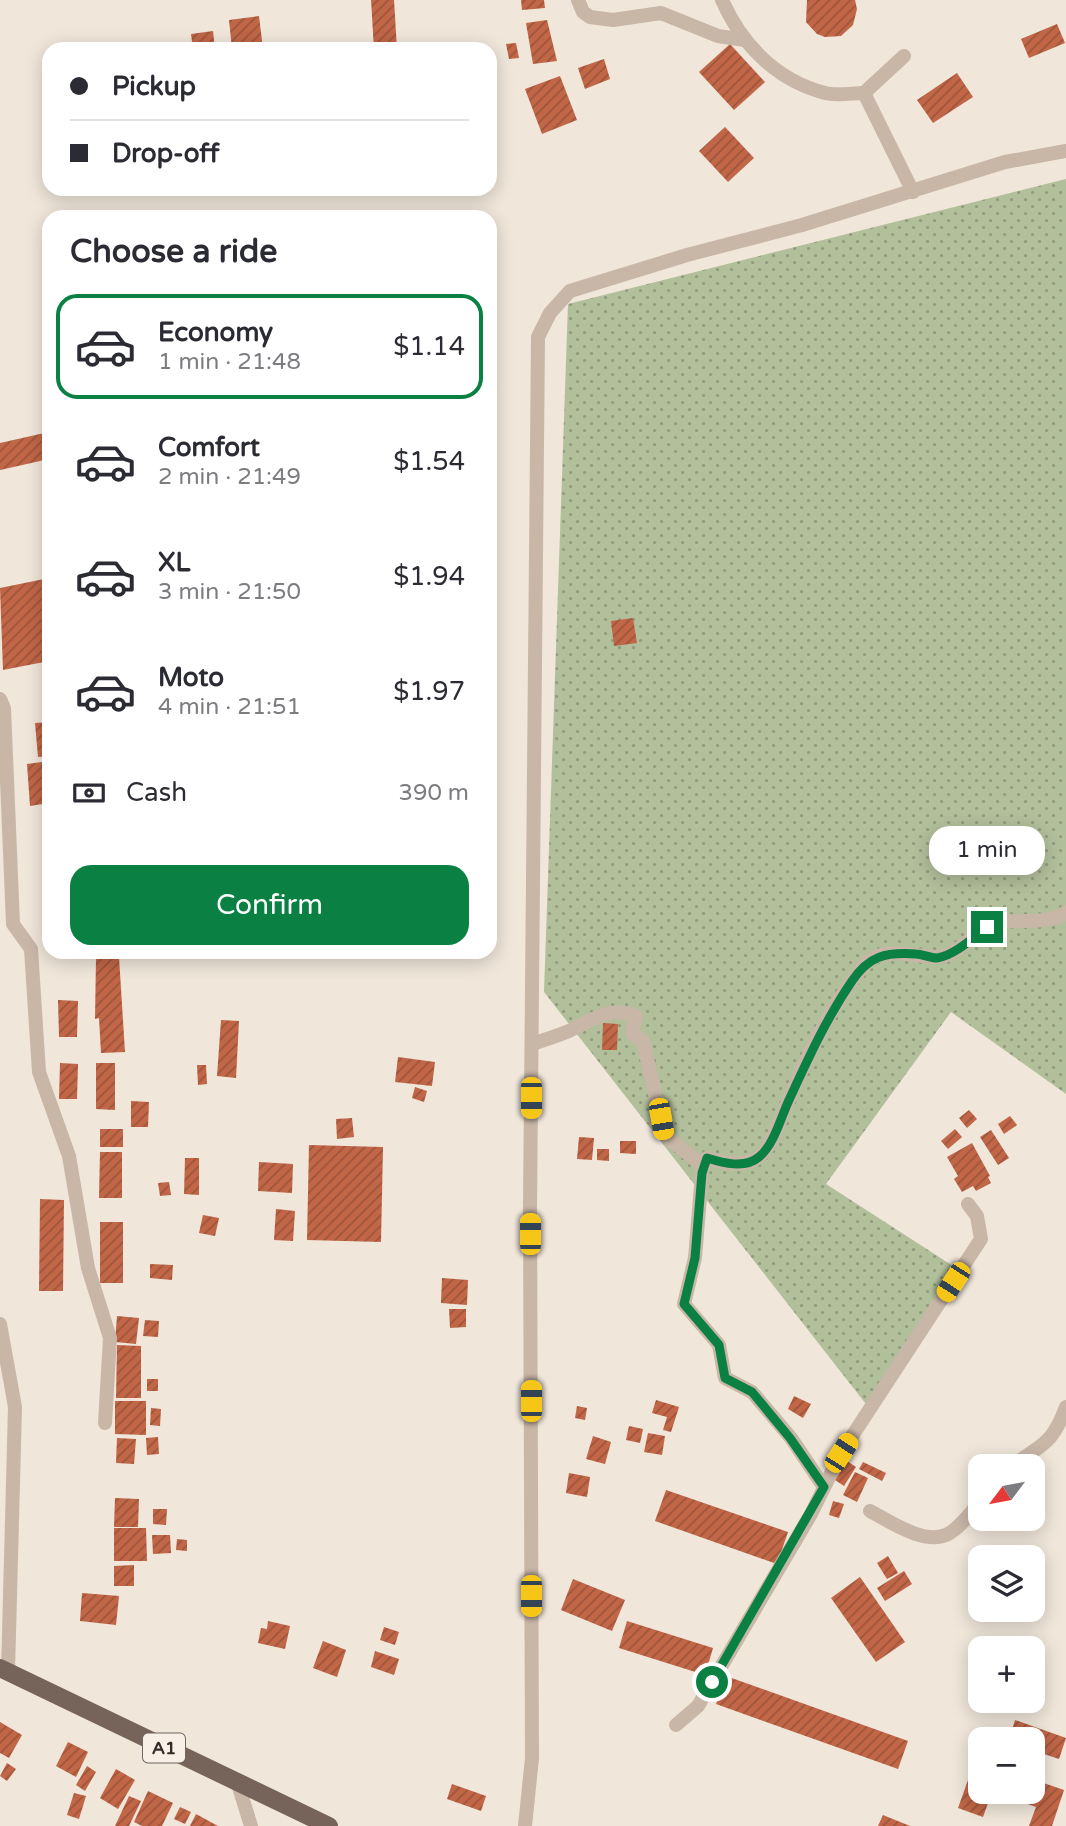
<!DOCTYPE html>
<html lang="en">
<head>
<meta charset="utf-8">
<style>
	:root { --surface:#fff; --page:#f7f7f7; --text:#2b2b33; --muted:#7c7c81; --line:#e1e1e2; --accent:#0b8043 }
	body { margin:0; font-family:"Varela Round",sans-serif; background:var(--page); color:var(--text); height:100vh; display:flex; flex-direction:column; font-size:26px; white-space:nowrap }
	* { box-sizing:border-box; margin:0 }
	p { font-size:23px; color:var(--muted) }
	.icon { flex:none; width:38px; height:38px; fill:none; stroke:currentColor; stroke-width:2; stroke-linecap:round; stroke-linejoin:round }
	.map { position:relative; flex:1; overflow:hidden }
	.drawer { position:absolute; left:42px; top:210px; width:455px; height:749px; display:flex; flex-direction:column; background:var(--surface); border-radius:21px; box-shadow:0 4px 18px #0003 }
	.drawer>* { flex:none }
	.guide { position:absolute; left:42px; top:42px; width:455px; height:154px; border-radius:21px; box-shadow:0 4px 18px #0003; display:grid; align-content:center; height:154px; padding:0 28px; background:var(--surface) }
	.needle { width:46px; rotate:238deg }
	.controls { position:absolute; left:968px; top:1454px; display:grid; gap:14px }
	.controls a { display:grid; place-items:center; width:77px; height:77px; border-radius:14px; background:var(--surface); box-shadow:0 4px 18px #0003; font-size:35px }
	.end { position:absolute; width:32px; height:32px; margin:-16px; border:9px solid #0b8043; background:#fff; box-shadow:0 0 0 4px #fff }
	.from { border-radius:50% }
	.bubble { position:absolute; height:49px; border-radius:21px; background:var(--surface); box-shadow:0 4px 18px #0003; font-size:23px; font-weight:600; line-height:49px; text-align:center }
	.car { position:absolute; width:21px; height:42px; margin:-21px -10px; border-radius:9px; box-shadow:0 0 5px 2px #0007; background:linear-gradient(#f5c518 24%,#345 0 40%,#f5c518 0 76%,#345 0 86%,#f5c518 0) }
	.guide b { display:flex; align-items:center; gap:24px; height:66px; font-size:26px }
	.guide b+b { border-top:2px solid var(--line) }
	.guide i { width:18px; height:18px; background:var(--text) }
	ul { padding:0; list-style:none }
	li { display:flex; align-items:center; gap:21px; height:105px; margin:0 14px 10px; padding:0 14px; border:4px solid transparent; border-radius:21px }
	li div { flex:1 }
	li b { display:block; font-size:26px }
	li em { font-style:normal; font-weight:600 }
	li.current { border-color:var(--accent) }
	li>.icon { width:63px; height:63px; stroke-width:1.5 }
	h2 { padding:0 28px; font-size:32px; line-height:84px }
	.pay { display:flex; align-items:center; gap:18px; height:77px; padding:0 28px; font-size:26px }
	.pay p { margin-inline-start:auto }
	.button { display:flex; gap:14px; margin-top:auto; padding:14px 28px }
	.button a { flex:1; height:80px; border-radius:21px; background:var(--accent); color:#fff; font-size:28px; font-weight:600; line-height:80px; text-align:center }
	.map>svg:first-child { display:block }
</style>
</head>
<body>
<div class="map">
<svg width="1066" height="1826" viewBox="0 0 1066 1826">
	<defs>
		<pattern id="grass-dots" width="8" height="8" patternUnits="userSpaceOnUse" patternTransform="scale(1.75)"><rect width="8" height="8" fill="#b2bf9b"/><path d="M2 2h.1M6 6h.1" fill="none" stroke="#929b7e" stroke-width="1.8" stroke-linecap="round"/></pattern>
		<pattern id="building-hatch" width="6" height="6" patternUnits="userSpaceOnUse" patternTransform="scale(1.75)"><rect width="6" height="6" fill="#c16647"/><path d="M-1 1l2-2M0 6l6-6M5 7l2-2" fill="none" stroke="#9e543b"/></pattern>
	</defs>
	<rect width="100%" height="100%" fill="#f0e6da"/>
	<path fill="url(#grass-dots)" d="M1066 179V1094L951 1012 826 1184 953 1266 869 1408 544 992 568 304Z"/>
	<g fill="url(#building-hatch)">
		<path d="M371 0H394L397 49H374Z"/>
		<path d="M521 0H544L545 8 522 10Z"/>
		<path d="M807 0H855L857 9 853 25 841 36 825 37 817 34 806 22Z"/>
		<path d="M259 16 263 49H232L229 20Z"/>
		<path d="M547 20 557 61 533 64 526 23Z"/>
		<path d="M1057 24 1065 43 1029 58 1021 39Z"/>
		<path d="M213 31 215 49H193L191 34Z"/>
		<path d="M516 43 519 58 509 59 506 44Z"/>
		<path d="M730 44 765 82 734 110 699 72Z"/>
		<path d="M604 59 610 79 585 89 578 68Z"/>
		<path d="M957 73 973 97 933 123 917 100Z"/>
		<path d="M560 76 577 120 542 134 525 89Z"/>
		<path d="M725 127 754 158 728 182 699 151Z"/>
		<path d="M49 432V459L0 470V443Z"/>
		<path d="M49 578V661L3 670 0 588Z"/>
		<path d="M633 618 637 643 614 646 611 621Z"/>
		<path d="M49 722V756L38 757 35 723Z"/>
		<path d="M49 761V803L30 806 27 764Z"/>
		<path d="M119 957 125 1052 101 1053 99 1018 95 1019 96 958Z"/>
		<path d="M58 1000 78 1001 77 1037H59Z"/>
		<path d="M221 1020 239 1021 236 1078 217 1076Z"/>
		<path d="M603 1023 618 1024 617 1050H602Z"/>
		<path d="M398 1057 435 1062 432 1086 395 1082Z"/>
		<path d="M60 1063 78 1064 77 1099H59Z"/>
		<path d="M96 1063H115V1110L96 1109Z"/>
		<path d="M197 1065H206L207 1084 198 1085Z"/>
		<path d="M415 1087 427 1091 424 1102 412 1098Z"/>
		<path d="M131 1101 149 1102 148 1127H131Z"/>
		<path d="M969 1110 977 1119 967 1128 959 1118Z"/>
		<path d="M1010 1116 1017 1125 1004 1134 998 1124Z"/>
		<path d="M352 1118 354 1137 337 1139 336 1119Z"/>
		<rect x="100" y="1129" width="23" height="18"/>
		<path d="M955 1129 962 1137 948 1149 941 1141Z"/>
		<path d="M991 1130 1009 1158 998 1165 980 1137Z"/>
		<path d="M579 1137 594 1138 592 1160 577 1159Z"/>
		<path d="M620 1141H636V1154L620 1153Z"/>
		<path d="M972 1143 990 1176 988 1177 991 1183 976 1191 973 1186 962 1192 954 1179 958 1176 947 1157Z"/>
		<path d="M309 1145 383 1147 381 1242 307 1240Z"/>
		<path d="M597 1149H609V1161L597 1160Z"/>
		<path d="M100 1152H122V1198H99Z"/>
		<path d="M185 1158H199V1195L184 1194Z"/>
		<path d="M259 1162 293 1164 292 1193 258 1191Z"/>
		<path d="M169 1182 171 1195 160 1196 158 1183Z"/>
		<path d="M40 1199 64 1200 63 1291H39Z"/>
		<path d="M276 1209 295 1211 293 1241 274 1240Z"/>
		<path d="M203 1215 219 1218 215 1236 199 1233Z"/>
		<rect x="100" y="1222" width="23" height="61"/>
		<path d="M150 1264 173 1265 172 1280 150 1278Z"/>
		<path d="M442 1278 468 1280 467 1305 441 1303Z"/>
		<path d="M449 1309H466V1327L450 1328Z"/>
		<path d="M117 1316 139 1318 136 1344 115 1342Z"/>
		<path d="M145 1320 159 1321 158 1337 143 1336Z"/>
		<path d="M117 1345 141 1346V1398H116Z"/>
		<rect x="147" y="1379" width="11" height="12"/>
		<path d="M794 1396 811 1404 803 1418 788 1409Z"/>
		<path d="M656 1400 679 1407 671 1432 663 1430 667 1417 652 1413Z"/>
		<path d="M115 1401H146V1435L115 1434Z"/>
		<path d="M577 1406 587 1408 585 1420 575 1418Z"/>
		<path d="M151 1408 161 1409 160 1426 150 1425Z"/>
		<path d="M629 1426 643 1429 640 1443 626 1440Z"/>
		<path d="M648 1433 665 1436 662 1455 644 1452Z"/>
		<path d="M593 1436 611 1442 605 1464 586 1459Z"/>
		<path d="M158 1437 159 1454 147 1455 146 1438Z"/>
		<path d="M117 1438 136 1439 134 1464 116 1463Z"/>
		<path d="M847 1461 856 1467 844 1486 835 1480Z"/>
		<path d="M863 1462 886 1473 882 1481 859 1469Z"/>
		<path d="M855 1472 868 1478 857 1502 843 1495Z"/>
		<path d="M569 1473 590 1477 587 1497 566 1493Z"/>
		<path d="M666 1490 788 1532 777 1564 655 1521Z"/>
		<path d="M115 1498 139 1499 138 1527H114Z"/>
		<path d="M833 1501 844 1504 839 1518 829 1515Z"/>
		<path d="M153 1509H167L166 1525 153 1524Z"/>
		<path d="M114 1528H146L147 1561H114Z"/>
		<path d="M152 1535H170L171 1553 153 1554Z"/>
		<path d="M177 1539 187 1540V1551L176 1550Z"/>
		<path d="M888 1556 898 1573 887 1579 877 1563Z"/>
		<path d="M134 1565V1586H114V1566Z"/>
		<path d="M904 1571 912 1584 885 1601 877 1588Z"/>
		<path d="M860 1577 905 1642 876 1662 831 1598Z"/>
		<path d="M573 1579 625 1600 612 1631 561 1610Z"/>
		<path d="M82 1593 119 1596 116 1625 80 1621Z"/>
		<path d="M268 1621 290 1626 285 1649 258 1643 261 1628 267 1629Z"/>
		<path d="M627 1621 713 1648 705 1675 619 1648Z"/>
		<path d="M384 1627 399 1632 395 1645 380 1640Z"/>
		<path d="M323 1641 346 1650 337 1677 313 1668Z"/>
		<path d="M375 1651 399 1659 394 1675 371 1667Z"/>
		<path d="M726 1676 908 1741 898 1769 716 1704Z"/>
		<path d="M1015 1720 1066 1738 1059 1759 1032 1750V1740H1009Z"/>
		<path d="M0 1722 22 1735 9 1758 0 1753Z"/>
		<path d="M68 1742 88 1752 76 1777 56 1766Z"/>
		<path d="M976 1758 980 1760V1792H992L983 1817 958 1808Z"/>
		<path d="M7 1763 16 1769 7 1781 0 1776Z"/>
		<path d="M87 1766 96 1772 85 1791 76 1785Z"/>
		<path d="M116 1769 135 1780 118 1809 100 1798Z"/>
		<path d="M1032 1779 1064 1790 1052 1826H1029L1036 1807 995 1792H1032Z"/>
		<path d="M452 1784 486 1796 481 1811 447 1799Z"/>
		<path d="M148 1791 173 1803 162 1826H142L134 1822Z"/>
		<path d="M74 1793 86 1796 79 1819 67 1815Z"/>
		<path d="M129 1796 141 1801 129 1826H115Z"/>
		<path d="M180 1807 191 1812 185 1824 174 1819Z"/>
		<path d="M196 1814 218 1826H190Z"/>
		<path d="M883 1815 910 1826H878Z"/>
	</g>
	<g fill="none" stroke-linecap="round" stroke-linejoin="round">
		<g stroke="#c8b6a7" stroke-width="14">
			<path d="M578 0 583 12 590 17 613 20 661 13 718 36 745 40"/>
			<path d="M722 0C742 45 776 80 825 93 837 96 852 93 864 93L913 192"/>
			<path d="M864 93 904 56"/>
			<path d="M0 699 4 708 13 924 31 949 39 1072 69 1156 88 1268 110 1338 105 1423"/>
			<path d="M532 1044C544 1040 557 1036 569 1031 592 1020 609 1006 636 1016L632 1033 643 1041 664 1134 704 1167"/>
			<path d="M0 1324 15 1407 8 1672"/>
			<path d="M1012 1466C1042 1444 1052 1445 1066 1407"/>
			<path d="M824 1487 791 1438 752 1392 725 1378 719 1345 684 1304 695 1258 702 1173 707 1158C723 1163 744 1168 759 1157 772 1147 780 1121 786 1106 807 1058 830 1005 864 966 881 945 912 956 934 957 955 959 972 934 989 926 1014 915 1045 928 1066 912"/>
			<path d="M870 1511C889 1521 925 1546 948 1534 961 1527 971 1512 980 1502"/>
			<path d="M676 1725 698 1706 811 1514 841 1453 981 1239 977 1216 968 1204"/>
			<path d="M238 1784 251 1826"/>
			<path d="M525 1826 532 1758 530 1207 538 337 550 313 570 291 687 255 802 225 1005 162 1066 151"/>
		</g>
		<path stroke="#766359" stroke-width="18" d="M0 1668 329 1826"/>
	</g>
	<g fill="none" stroke-linecap="round" stroke-linejoin="round">
		<path stroke="#0b8043" stroke-width="9" d="M712 1682 824 1487 790 1438 752 1392 725 1378 719 1345 684 1304 695 1258 702 1173 707 1158C723 1163 745 1169 759 1157 774 1145 781 1117 789 1100 808 1059 826 1019 852 981 869 956 885 952 916 954 922 954 930 958 937 958 954 956 974 937 987 927"/>
	</g>
	<g text-anchor="middle" stroke-width="5" stroke-linejoin="round" paint-order="stroke">
		<rect fill="#f8f0e6" stroke="#6f6660" stroke-width="2" x="143" y="1733.5" width="42" height="29" rx="5"/>
		<g font-size="18" font-weight="bold" fill="#342b27">
			<text x="164" y="1754">A1</text>
		</g>
	</g>
</svg>
<div class="controls">
<a><svg class="needle" viewBox="-14 -14 28 28"><path d="M0-13l5 13h-10z" fill="#e53935"/><path d="M0 13l5-13h-10z" fill="#7c7c81"/></svg></a>
<a><svg class="icon" aria-label="layers" viewBox="0 0 24 24"><path d="M12 4l9 5-9 5-9-5zM3 14l9 5 9-5"/></svg></a>
<a>+</a>
<a>−</a>
</div>
<i class="end from" style="left:712px;top:1682px"></i>
<i class="end" style="left:987px;top:927px"></i>
<div class="bubble" style="left:929px;top:826px;width:116px">1 min</div>
<i class="car" style="left:531px;top:1098px;rotate:180deg"></i>
<i class="car" style="left:661px;top:1119px;rotate:170deg"></i>
<i class="car" style="left:530px;top:1234px;rotate:0deg"></i>
<i class="car" style="left:953px;top:1282px;rotate:213deg"></i>
<i class="car" style="left:531px;top:1401px;rotate:0deg"></i>
<i class="car" style="left:841px;top:1453px;rotate:33deg"></i>
<i class="car" style="left:531px;top:1596px;rotate:180deg"></i>
<div class="guide">
<b><i class="from"></i>Pickup</b>
<b><i></i>Drop-off</b>
</div>
<section class="drawer">
<h2>Choose a ride</h2>
<ul>
<li class="current"><svg class="icon" aria-label="car" viewBox="0 0 24 24"><path d="M5 17H2v-5l4-1 3-4h7l3 4 3 1v5h-3M9 17h6M6 11h13"/><circle cx="7" cy="17" r="2"/><circle cx="17" cy="17" r="2"/></svg><div><b>Economy</b><p>1 min · 21:48</p></div><em>$1.14</em></li>
<li><svg class="icon" aria-label="car" viewBox="0 0 24 24"><path d="M5 17H2v-5l4-1 3-4h7l3 4 3 1v5h-3M9 17h6M6 11h13"/><circle cx="7" cy="17" r="2"/><circle cx="17" cy="17" r="2"/></svg><div><b>Comfort</b><p>2 min · 21:49</p></div><em>$1.54</em></li>
<li><svg class="icon" aria-label="car" viewBox="0 0 24 24"><path d="M5 17H2v-5l4-1 3-4h7l3 4 3 1v5h-3M9 17h6M6 11h13"/><circle cx="7" cy="17" r="2"/><circle cx="17" cy="17" r="2"/></svg><div><b>XL</b><p>3 min · 21:50</p></div><em>$1.94</em></li>
<li><svg class="icon" aria-label="car" viewBox="0 0 24 24"><path d="M5 17H2v-5l4-1 3-4h7l3 4 3 1v5h-3M9 17h6M6 11h13"/><circle cx="7" cy="17" r="2"/><circle cx="17" cy="17" r="2"/></svg><div><b>Moto</b><p>4 min · 21:51</p></div><em>$1.97</em></li>
</ul>
<div class="pay"><svg class="icon" aria-label="cash" viewBox="0 0 24 24"><path d="M3 7h18v10H3z"/><circle cx="12" cy="12" r="2"/></svg>Cash<p>390 m</p></div>
<div class="button"><a>Confirm</a></div>
</section>
</div>
</body>
</html>
